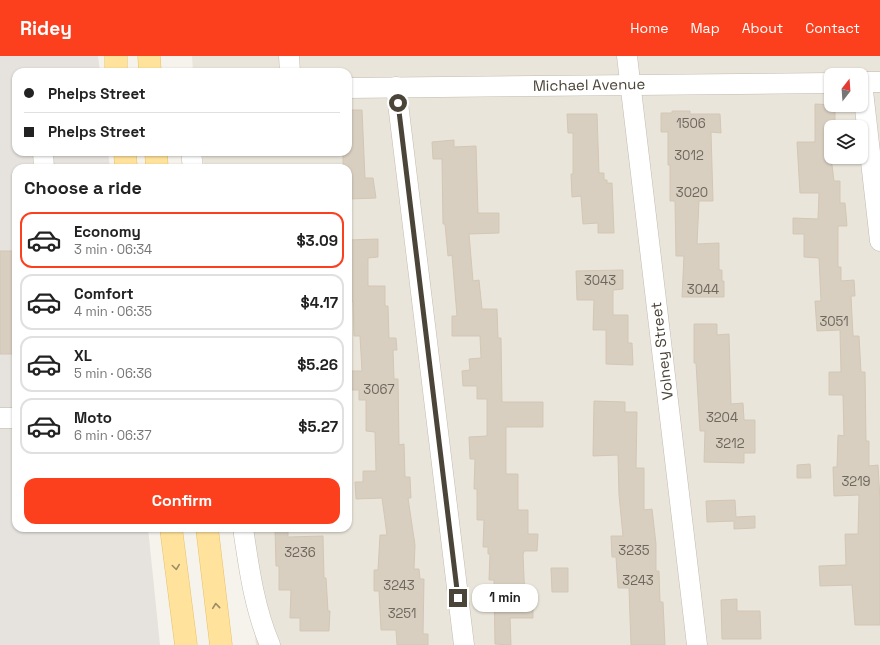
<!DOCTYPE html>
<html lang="en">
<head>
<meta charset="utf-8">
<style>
	:root { --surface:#fff; --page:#f6f6f6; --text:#222; --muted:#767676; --line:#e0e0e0; --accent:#fc3f1d }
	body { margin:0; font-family:"Space Grotesk",sans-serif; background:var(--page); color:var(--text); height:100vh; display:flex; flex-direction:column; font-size:15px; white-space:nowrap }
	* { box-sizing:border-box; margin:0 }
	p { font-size:13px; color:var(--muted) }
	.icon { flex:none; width:22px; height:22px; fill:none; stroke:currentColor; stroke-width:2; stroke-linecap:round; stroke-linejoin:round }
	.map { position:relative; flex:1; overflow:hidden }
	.side { position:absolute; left:12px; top:108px; width:340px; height:368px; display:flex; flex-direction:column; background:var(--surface); border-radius:12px; box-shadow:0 1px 3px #0004 }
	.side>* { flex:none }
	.guide { position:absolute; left:12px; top:12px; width:340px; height:88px; border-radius:12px; box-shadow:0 1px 3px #0004; display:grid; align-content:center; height:88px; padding:0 12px; background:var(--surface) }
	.needle { width:26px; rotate:17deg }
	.fabs { position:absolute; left:824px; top:12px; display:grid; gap:8px }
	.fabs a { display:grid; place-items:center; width:44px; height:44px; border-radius:8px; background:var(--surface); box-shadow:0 1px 3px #0004; font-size:20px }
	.end { position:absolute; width:18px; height:18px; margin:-9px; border:5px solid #4b4439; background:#fff; box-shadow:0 0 0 2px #fff }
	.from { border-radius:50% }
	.bubble { position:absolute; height:28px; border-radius:12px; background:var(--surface); box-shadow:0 1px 3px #0004; font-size:13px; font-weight:800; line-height:28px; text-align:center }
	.guide b { display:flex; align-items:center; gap:14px; height:38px; font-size:15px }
	.guide b+b { border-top:1px solid var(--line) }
	.guide i { width:10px; height:10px; background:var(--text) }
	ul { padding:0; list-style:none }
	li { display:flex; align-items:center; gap:12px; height:56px; margin:0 8px 6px; padding:0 4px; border:2px solid var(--line); border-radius:12px }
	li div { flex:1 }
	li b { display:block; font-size:15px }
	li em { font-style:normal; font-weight:800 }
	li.active { border-color:var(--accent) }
	li>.icon { width:36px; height:36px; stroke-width:1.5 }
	h2 { padding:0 12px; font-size:18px; line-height:48px }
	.button { display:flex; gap:8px; margin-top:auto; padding:8px 12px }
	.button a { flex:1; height:46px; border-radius:12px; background:var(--accent); color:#fff; font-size:16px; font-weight:800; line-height:46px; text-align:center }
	header { display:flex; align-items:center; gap:24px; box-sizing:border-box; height:56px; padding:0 20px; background:var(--accent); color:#fff }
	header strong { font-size:19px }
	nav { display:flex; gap:22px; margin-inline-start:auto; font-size:14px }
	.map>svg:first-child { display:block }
</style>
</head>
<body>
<header>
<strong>Ridey</strong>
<nav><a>Home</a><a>Map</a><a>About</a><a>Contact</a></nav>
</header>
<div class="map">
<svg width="880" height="589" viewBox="0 0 880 589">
	<rect width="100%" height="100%" fill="#f6f3ec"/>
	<path fill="#eae5da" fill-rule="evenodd" d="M192 0H880V589H256L243 472H348V112H204L202 96H348V16H193ZM831 19H861V49H831ZM831 71H861V101H831Z"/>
	<path fill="#e6e2dd" d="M0 0H98L100 16H16V96H108L110 112H16V472H148L160 589H0Z"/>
	<g fill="#d8cfc1" stroke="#d3c7b4">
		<path d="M815 48 835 49V71H831V101L834 125H840V147H845L847 170H838V211H841V225L854 224 855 240H851L853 280H859L861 316H865L866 385H869V410L878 409 880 444V569H855L852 529 820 530 819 510 846 509 845 478H858L859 439 834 440 833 411H837L838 379 844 380 843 339H829V316H841L840 274 817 275 815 245H821L819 202 804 201V178H793V162L818 163 819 137H800L797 86H815Z"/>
		<path d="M348 54H362L365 122H373L376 142 348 143V111H343V96H348Z"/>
		<path d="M672 55H690V58H720L721 77 711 76 713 145H699L697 188 719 187V214H722V225H724V241H682L684 200H676L675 145H670V109H668V76H661V57H672Z"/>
		<path d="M567 58H597L599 117H604V124H607V127H612L614 177H598V167L583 168 581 140 572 141 571 118H573V77H568Z"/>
		<path d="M454 84V91L476 90 478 157H499V177L469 178 473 225 479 224 482 253H497L498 282H501L502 346H543V371H506V418H518V454H528V478H538L537 495H524L523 499 525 544H533V562H510L511 589 495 588 494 524H489L490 498H488V491H483L484 464H477V433H474L475 403H470L469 381 487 380V343H477V330H463L462 315 470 314 469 303 481 302 480 280H452V260H457L452 199 448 200 445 168H443L442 103H433L432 86Z"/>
		<path d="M378 183V201L368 202V230H385V250H388L389 282H396L397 294H393L394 323H398L399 389 404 388 405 421H410L411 442H408L415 489 414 513H419L420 523H424L423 578H428V589H397L396 574H381L379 535H374V514H378L380 479H387L382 442 356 443 355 426H363V415H376L375 376 366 375V344H359V334H348V315H362L360 280H354L353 245H348V184Z"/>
		<rect x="0" y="195" width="16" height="103"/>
		<path d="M623 214V233L613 234V259H628V287H632L633 309 606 308V274H593L594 244H577L576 215Z"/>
		<path d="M694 268H717V279L729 278 731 348 743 347 744 364H755V397H744V407L704 406 705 375H700L696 307H694Z"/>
		<path d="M594 345 625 346V356H637L636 412H644V454L652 453 656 488V515H659L660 546H663L665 589H631L629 532H618L616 501H612L611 480H623L619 439 618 399 593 400Z"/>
		<path d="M810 408 811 422H797V409Z"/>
		<path d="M735 444 736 461 755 460V472L734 473V465L707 466 706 445Z"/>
		<path d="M275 472H288V481L323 480 324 522H326L328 555H330L329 575H300V562H290L291 534H279V510H276Z"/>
		<path d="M551 512H568V536H552Z"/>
		<path d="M737 543V555H760L761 583H722L721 544Z"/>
	</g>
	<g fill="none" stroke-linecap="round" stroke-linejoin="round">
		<defs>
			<g id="minor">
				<path d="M289 0 290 16"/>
				<path d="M627 0 697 589"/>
				<path d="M861 26H880"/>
				<path d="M862 26 880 185"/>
				<path d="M396 31 464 589"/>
				<path d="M348 32 831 27"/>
				<path d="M43 96 44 112"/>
				<path d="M191 96 193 112"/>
				<path d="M0 362H16"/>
				<path d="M243 472C249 512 254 551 270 589"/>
			</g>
			<g id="major">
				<path d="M116 0V16"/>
				<path d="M149 0 150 16"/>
				<path d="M125 96 126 112"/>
				<path d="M156 96 157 112"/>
				<path d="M171 472 186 589"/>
				<path d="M207 472 221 589"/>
			</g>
		</defs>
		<use href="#minor" stroke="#c2bbae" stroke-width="21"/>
		<use href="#major" stroke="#e6c16a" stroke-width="23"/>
		<use href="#minor" stroke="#fff" stroke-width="20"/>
		<use href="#major" stroke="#ffe39c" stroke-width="22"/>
	</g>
	<defs><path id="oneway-chevron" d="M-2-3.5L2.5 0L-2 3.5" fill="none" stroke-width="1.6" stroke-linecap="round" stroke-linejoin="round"/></defs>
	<g stroke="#9c8c66">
		<use href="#oneway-chevron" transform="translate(176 511) rotate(82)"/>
		<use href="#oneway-chevron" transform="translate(216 550) rotate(-96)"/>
	</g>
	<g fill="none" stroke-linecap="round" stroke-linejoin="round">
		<path stroke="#4b4439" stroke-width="5" d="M398 47 458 542"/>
	</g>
	<g text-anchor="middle" stroke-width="3.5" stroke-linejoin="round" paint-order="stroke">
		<g font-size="13" fill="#6e675b">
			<text x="691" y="72">1506</text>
			<text x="689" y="104">3012</text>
			<text x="692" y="141">3020</text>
			<text x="600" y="229">3043</text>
			<text x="703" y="238">3044</text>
			<text x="834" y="270">3051</text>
			<text x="379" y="338">3067</text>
			<text x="722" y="366">3204</text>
			<text x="730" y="392">3212</text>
			<text x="856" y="430">3219</text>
			<text x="634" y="499">3235</text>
			<text x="300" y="501">3236</text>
			<text x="638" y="529">3243</text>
			<text x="399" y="534">3243</text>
			<text x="402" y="562">3251</text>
		</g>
		<g font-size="15" fill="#4b4439" stroke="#fff">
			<text transform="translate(589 29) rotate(-1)" y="5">Michael Avenue</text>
			<text transform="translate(662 295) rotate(-97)" y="5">Volney Street</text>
		</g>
	</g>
</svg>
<div class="fabs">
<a><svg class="needle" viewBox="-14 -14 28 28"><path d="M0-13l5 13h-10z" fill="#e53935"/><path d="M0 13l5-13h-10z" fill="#767676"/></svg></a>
<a><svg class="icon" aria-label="layers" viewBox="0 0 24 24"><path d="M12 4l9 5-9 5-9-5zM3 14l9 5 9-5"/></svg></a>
</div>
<i class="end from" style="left:398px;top:47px"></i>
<i class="end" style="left:458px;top:542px"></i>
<div class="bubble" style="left:472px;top:528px;width:66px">1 min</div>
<div class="guide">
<b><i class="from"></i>Phelps Street</b>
<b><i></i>Phelps Street</b>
</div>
<section class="side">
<h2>Choose a ride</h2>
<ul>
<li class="active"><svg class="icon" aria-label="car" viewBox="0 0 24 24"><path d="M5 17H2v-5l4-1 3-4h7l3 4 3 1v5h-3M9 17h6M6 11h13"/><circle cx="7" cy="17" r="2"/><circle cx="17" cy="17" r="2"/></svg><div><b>Economy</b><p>3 min · 06:34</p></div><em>$3.09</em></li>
<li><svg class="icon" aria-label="car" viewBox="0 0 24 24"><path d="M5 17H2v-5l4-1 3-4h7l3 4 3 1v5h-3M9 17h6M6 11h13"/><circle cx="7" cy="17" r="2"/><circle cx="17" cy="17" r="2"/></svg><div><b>Comfort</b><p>4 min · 06:35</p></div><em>$4.17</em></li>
<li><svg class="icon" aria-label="car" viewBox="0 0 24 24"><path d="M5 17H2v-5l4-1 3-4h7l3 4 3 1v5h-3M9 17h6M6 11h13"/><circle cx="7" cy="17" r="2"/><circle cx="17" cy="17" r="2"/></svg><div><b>XL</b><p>5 min · 06:36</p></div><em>$5.26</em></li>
<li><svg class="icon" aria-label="car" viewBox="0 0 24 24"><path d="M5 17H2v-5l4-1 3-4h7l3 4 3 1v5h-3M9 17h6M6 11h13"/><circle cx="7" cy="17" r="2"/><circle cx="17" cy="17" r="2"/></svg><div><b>Moto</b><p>6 min · 06:37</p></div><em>$5.27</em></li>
</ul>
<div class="button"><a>Confirm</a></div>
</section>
</div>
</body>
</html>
